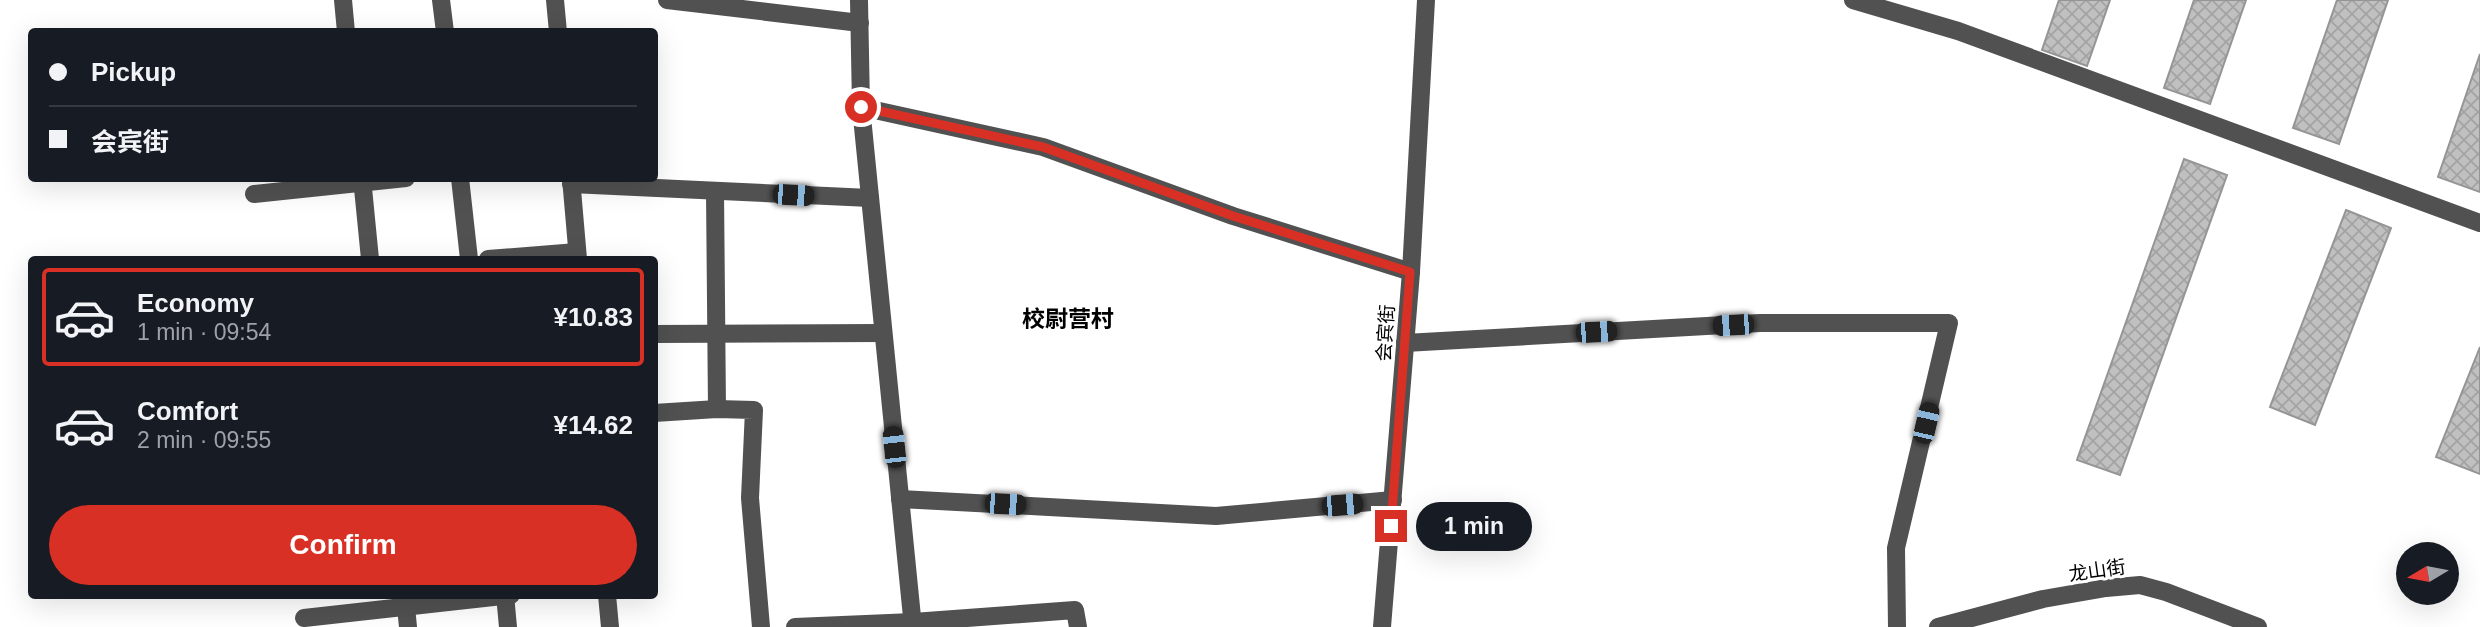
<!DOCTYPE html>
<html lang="en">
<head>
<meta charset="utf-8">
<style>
	:root { --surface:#171b24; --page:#20242c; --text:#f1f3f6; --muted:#9ea1a6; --line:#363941; --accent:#d93025 }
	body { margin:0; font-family:Helvetica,"Noto Sans SC",sans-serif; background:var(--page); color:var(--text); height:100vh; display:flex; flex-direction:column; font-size:26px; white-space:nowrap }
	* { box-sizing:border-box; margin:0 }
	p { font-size:23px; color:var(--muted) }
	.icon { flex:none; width:38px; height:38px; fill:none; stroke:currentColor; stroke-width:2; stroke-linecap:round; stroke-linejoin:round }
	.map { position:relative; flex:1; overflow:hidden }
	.panel { position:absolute; left:28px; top:256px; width:630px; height:343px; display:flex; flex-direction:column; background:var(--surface); border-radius:7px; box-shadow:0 7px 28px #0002 }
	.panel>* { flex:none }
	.top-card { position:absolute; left:28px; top:28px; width:630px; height:154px; border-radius:7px; box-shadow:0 7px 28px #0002; display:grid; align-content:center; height:154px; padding:0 21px; background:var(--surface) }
	.needle { width:46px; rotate:260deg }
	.tools { position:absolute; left:2396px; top:542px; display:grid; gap:14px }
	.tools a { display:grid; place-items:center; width:63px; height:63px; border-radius:50%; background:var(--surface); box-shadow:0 7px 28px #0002; font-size:35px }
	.end { position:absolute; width:32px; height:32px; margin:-16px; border:9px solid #d93025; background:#fff; box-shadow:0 0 0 4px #fff }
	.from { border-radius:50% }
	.bubble { position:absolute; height:49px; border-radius:24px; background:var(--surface); box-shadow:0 7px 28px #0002; font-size:23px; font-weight:700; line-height:49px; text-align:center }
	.car { position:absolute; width:21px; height:42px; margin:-21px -10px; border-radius:9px; box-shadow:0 0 5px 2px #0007; background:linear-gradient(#222 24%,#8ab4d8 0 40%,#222 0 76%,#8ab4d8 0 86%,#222 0) }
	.top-card b { display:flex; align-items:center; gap:24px; height:66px; font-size:26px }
	.top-card b+b { border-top:2px solid var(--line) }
	.top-card i { width:18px; height:18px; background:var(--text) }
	ul { padding:12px 0 0; list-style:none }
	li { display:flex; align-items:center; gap:21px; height:98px; margin:0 14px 10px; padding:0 7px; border:4px solid transparent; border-radius:7px }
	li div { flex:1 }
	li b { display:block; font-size:26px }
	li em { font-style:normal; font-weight:700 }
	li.selected { border-color:var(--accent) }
	li>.icon { width:63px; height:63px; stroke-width:1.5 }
	.button { display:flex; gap:14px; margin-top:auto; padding:14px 21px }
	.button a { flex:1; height:80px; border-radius:42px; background:var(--accent); color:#fff; font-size:28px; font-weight:700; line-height:80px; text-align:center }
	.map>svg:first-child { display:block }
</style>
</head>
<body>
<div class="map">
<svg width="2480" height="627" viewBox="0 0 2480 627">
	<defs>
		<pattern id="building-cross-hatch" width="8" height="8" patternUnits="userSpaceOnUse" patternTransform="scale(1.75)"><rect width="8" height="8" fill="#c0c0c0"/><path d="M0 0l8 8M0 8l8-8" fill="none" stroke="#a3a3a3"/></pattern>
	</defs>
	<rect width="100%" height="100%" fill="#fff"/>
	<g fill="url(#building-cross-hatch)" stroke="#959595" stroke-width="2">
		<path d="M2059 0H2110L2087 66 2042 50Z"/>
		<path d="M2194 0H2246L2210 104 2164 88Z"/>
		<path d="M2337 0H2388L2339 144 2293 128Z"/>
		<path d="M2480 54V192L2438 177Z"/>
		<path d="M2184 159 2227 175 2120 475 2077 460Z"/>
		<path d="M2346 210 2391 228 2315 425 2270 407Z"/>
		<path d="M2480 347V474L2436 457Z"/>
	</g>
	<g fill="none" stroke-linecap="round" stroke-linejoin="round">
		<g stroke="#515151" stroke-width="18">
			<path d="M343 0 346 32"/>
			<path d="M441 0 445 32"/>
			<path d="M555 0 558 32"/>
			<path d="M667 0 860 23"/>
			<path d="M859 0 861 107 913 627"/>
			<path d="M1853 0 1958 31 2480 223"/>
			<path d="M861 107 1043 147 1233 216 1411 272"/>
			<path d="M362 178 370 259"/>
			<path d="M460 178 469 259"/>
			<path d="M571 178 578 259"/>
			<path d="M571 184 870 198"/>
			<path d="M715 191 717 409"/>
			<path d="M254 194 406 178"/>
			<path d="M488 259 577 252"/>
			<path d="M654 334 883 333"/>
			<path d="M1405 343 1760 323H1949L1896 548 1897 627"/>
			<path d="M654 413 717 409 754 410 750 498 761 627"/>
			<path d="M900 499 1216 516 1393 500"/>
			<path d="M505 595 508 627"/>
			<path d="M607 595 610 627"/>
			<path d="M405 596 408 627"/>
			<path d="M304 618 511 595"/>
			<path d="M795 627 913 622 1075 610 1078 627"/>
			<path d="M1382 627 1411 272 1426 0"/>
			<path d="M1938 627 2043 599 2106 588 2140 585 2166 592 2258 627"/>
		</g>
	</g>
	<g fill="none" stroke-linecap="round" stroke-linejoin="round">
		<path stroke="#d93025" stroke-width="9" d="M861 107 1043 147 1233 216 1410 272 1391 526"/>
	</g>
	<g text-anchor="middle" stroke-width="6" stroke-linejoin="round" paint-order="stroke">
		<g font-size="19" fill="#000" stroke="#fff">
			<text transform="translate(1385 333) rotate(-86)" y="7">会宾街</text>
			<text transform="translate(2097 570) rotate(-8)" y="7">龙山街</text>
		</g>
		<g font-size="23" font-weight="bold" fill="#000" stroke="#fff">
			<text x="1068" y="327">校尉营村</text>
		</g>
	</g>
</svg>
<div class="tools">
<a><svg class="needle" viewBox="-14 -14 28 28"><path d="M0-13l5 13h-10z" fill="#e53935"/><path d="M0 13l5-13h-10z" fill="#9ea1a6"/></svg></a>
</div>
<i class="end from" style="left:861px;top:107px"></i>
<i class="end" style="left:1391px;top:526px"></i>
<div class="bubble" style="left:1416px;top:502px;width:116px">1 min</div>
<i class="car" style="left:793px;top:195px;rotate:93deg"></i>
<i class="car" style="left:1733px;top:325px;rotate:267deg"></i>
<i class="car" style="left:1596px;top:332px;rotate:87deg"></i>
<i class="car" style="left:1926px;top:423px;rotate:13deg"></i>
<i class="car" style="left:894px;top:447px;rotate:354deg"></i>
<i class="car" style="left:1005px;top:504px;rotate:93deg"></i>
<i class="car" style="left:1342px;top:505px;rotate:85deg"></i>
<div class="top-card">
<b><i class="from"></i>Pickup</b>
<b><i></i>会宾街</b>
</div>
<section class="panel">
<ul>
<li class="selected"><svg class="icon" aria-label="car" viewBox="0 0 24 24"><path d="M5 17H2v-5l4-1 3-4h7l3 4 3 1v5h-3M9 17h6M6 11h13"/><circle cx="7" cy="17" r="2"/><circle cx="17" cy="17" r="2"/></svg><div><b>Economy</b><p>1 min · 09:54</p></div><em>¥10.83</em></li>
<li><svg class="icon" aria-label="car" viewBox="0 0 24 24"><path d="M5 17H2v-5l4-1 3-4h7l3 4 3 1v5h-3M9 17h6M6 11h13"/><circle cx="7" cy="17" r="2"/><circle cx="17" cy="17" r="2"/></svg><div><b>Comfort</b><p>2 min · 09:55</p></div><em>¥14.62</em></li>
</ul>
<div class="button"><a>Confirm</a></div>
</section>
</div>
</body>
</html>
